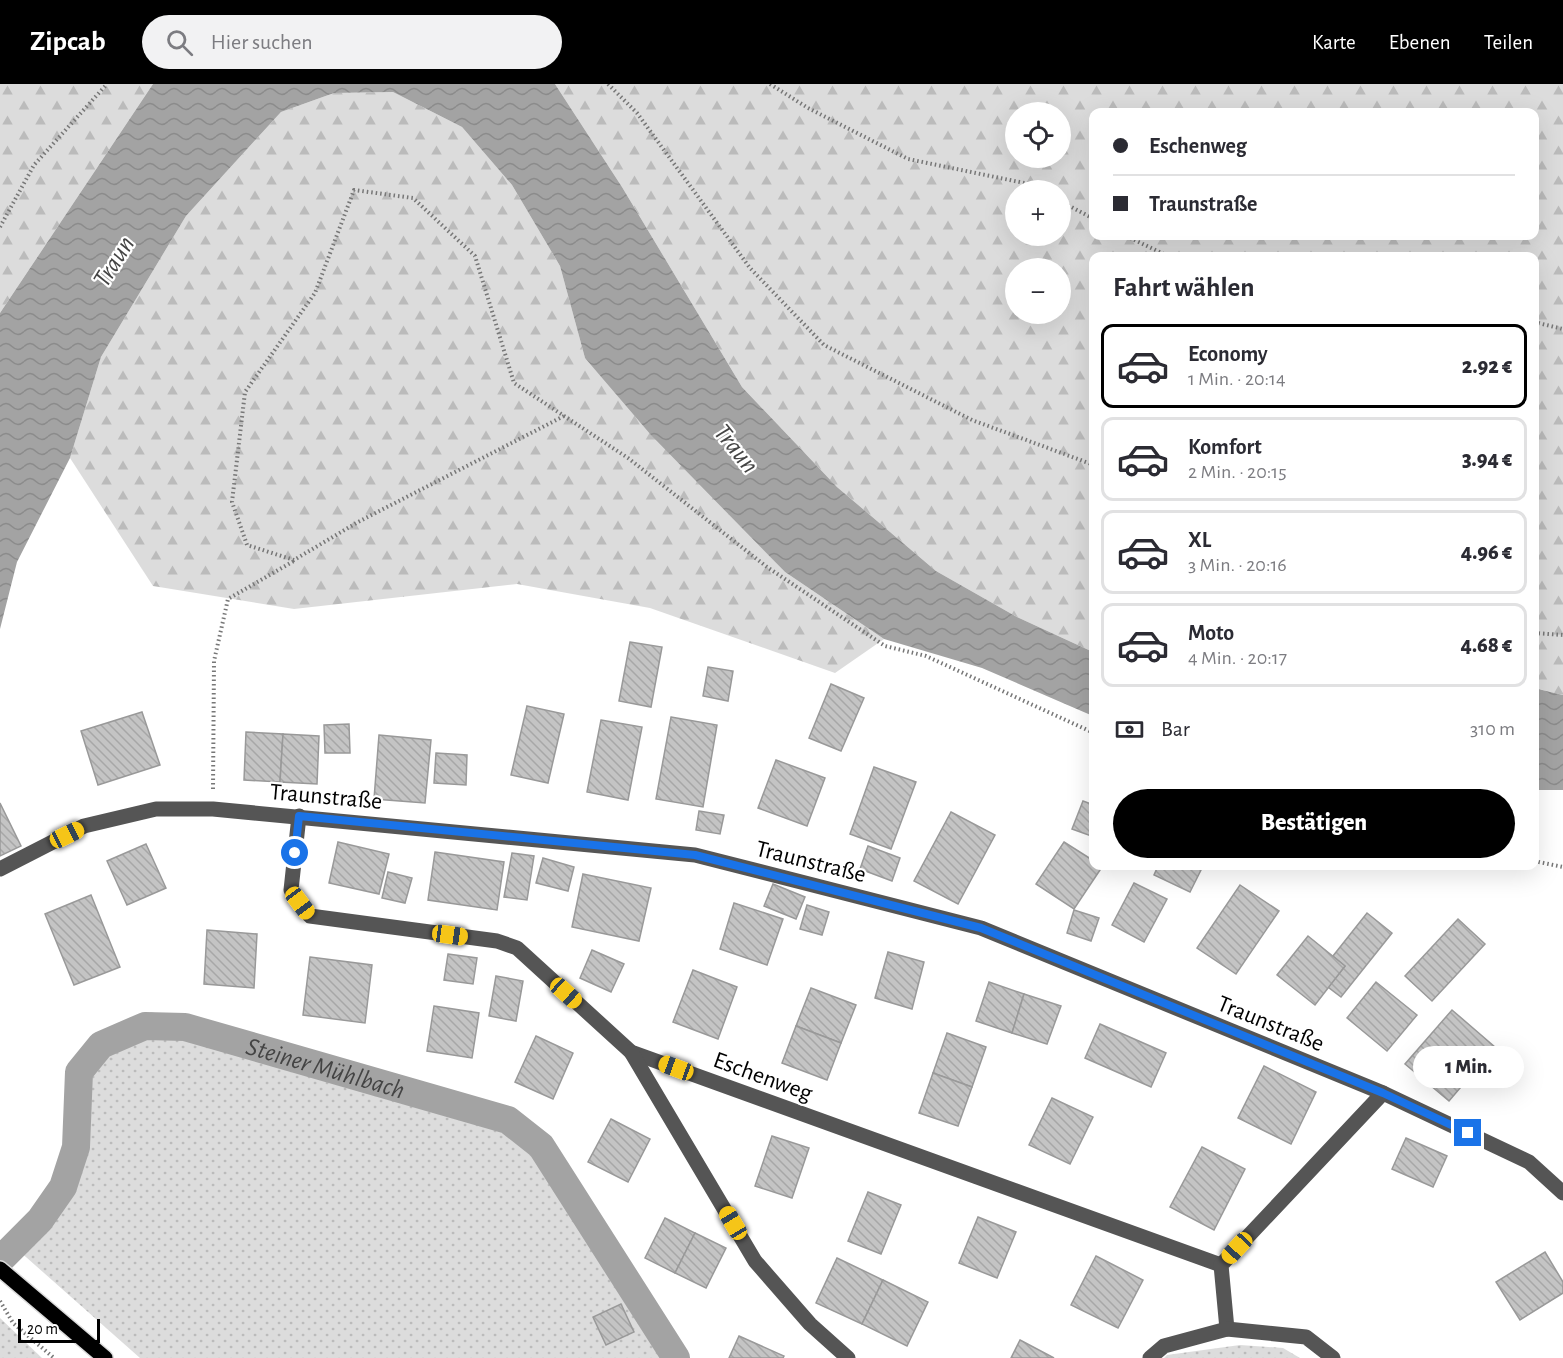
<!DOCTYPE html>
<html lang="de">
<head>
<meta charset="utf-8">
<style>
	:root { --surface:#fff; --page:#f2f2f3; --text:#2b2b33; --muted:#7c7c81; --line:#e1e1e2; --accent:#000 }
	body { margin:0; font-family:"Alegreya Sans",sans-serif; background:var(--page); color:var(--text); height:100vh; display:flex; flex-direction:column; font-size:22px; white-space:nowrap }
	* { box-sizing:border-box; margin:0 }
	p { font-size:20px; color:var(--muted) }
	.icon { flex:none; width:33px; height:33px; fill:none; stroke:currentColor; stroke-width:2; stroke-linecap:round; stroke-linejoin:round }
	.map { position:relative; flex:1; overflow:hidden }
	.side { position:absolute; left:1089px; top:168px; width:450px; height:618px; display:flex; flex-direction:column; background:var(--surface); border-radius:12px; box-shadow:0 6px 24px #0002 }
	.side>* { flex:none }
	.top-card { position:absolute; left:1089px; top:24px; width:450px; height:132px; border-radius:12px; box-shadow:0 6px 24px #0002; display:grid; align-content:center; height:132px; padding:0 24px; background:var(--surface) }
	.buttons { position:absolute; left:1005px; top:18px; display:grid; gap:12px }
	.buttons a { display:grid; place-items:center; width:66px; height:66px; border-radius:50%; background:var(--surface); box-shadow:0 6px 24px #0002; font-size:30px }
	.scale { position:absolute; left:18px; bottom:15px; width:82px; box-sizing:border-box; padding-left:6px; border:3px solid #000; border-top:0; font-size:16px; line-height:21px; white-space:nowrap; color:#000; -webkit-text-stroke:4px #fff; paint-order:stroke }
	.end { position:absolute; width:27px; height:27px; margin:-14px; border:8px solid #1a73e8; background:#fff; box-shadow:0 0 0 3px #fff }
	.from { border-radius:50% }
	.bubble { position:absolute; height:42px; border-radius:21px; background:var(--surface); box-shadow:0 6px 24px #0002; font-size:20px; font-weight:800; line-height:42px; text-align:center }
	.car { position:absolute; width:18px; height:36px; margin:-18px -9px; border-radius:8px; box-shadow:0 0 4px 2px #0007; background:linear-gradient(#f5c518 24%,#345 0 40%,#f5c518 0 76%,#345 0 86%,#f5c518 0) }
	.top-card b { display:flex; align-items:center; gap:21px; height:57px; font-size:22px }
	.top-card b+b { border-top:2px solid var(--line) }
	.top-card i { width:15px; height:15px; background:var(--text) }
	ul { padding:0; list-style:none }
	li { display:flex; align-items:center; gap:18px; height:84px; margin:0 12px 9px; padding:0 12px; border:3px solid var(--line); border-radius:12px }
	li div { flex:1 }
	li b { display:block; font-size:22px }
	li em { font-style:normal; font-weight:800 }
	li.active { border-color:var(--accent) }
	li>.icon { width:54px; height:54px; stroke-width:1.5 }
	h2 { padding:0 24px; font-size:27px; line-height:72px }
	.pay { display:flex; align-items:center; gap:15px; height:66px; padding:0 24px; font-size:22px }
	.pay p { margin-inline-start:auto }
	.cta { display:flex; gap:12px; margin-top:auto; padding:12px 24px }
	.cta a { flex:1; height:69px; border-radius:36px; background:var(--accent); color:#fff; font-size:24px; font-weight:800; line-height:69px; text-align:center }
	header { display:flex; align-items:center; gap:36px; box-sizing:border-box; height:84px; padding:0 30px; background:var(--accent); color:#fff }
	header strong { font-size:28px }
	nav { display:flex; gap:33px; margin-inline-start:auto; font-size:21px }
	.search { width:420px; height:54px; background:var(--page); display:flex; align-items:center; gap:15px; box-sizing:border-box; padding:0 21px; border-radius:33px; color:var(--muted); font-size:22px }
	.map>svg:first-child { display:block }
</style>
</head>
<body>
<header>
<strong>Zipcab</strong>
<div class="search"><svg class="icon" aria-label="search" viewBox="0 0 24 24"><circle cx="10" cy="10" r="6"/><path d="M15 15l6 6"/></svg>Hier suchen</div>
<nav><a>Karte</a><a>Ebenen</a><a>Teilen</a></nav>
</header>
<div class="map">
<svg width="1563" height="1274" viewBox="0 0 1563 1274">
	<defs>
		<pattern id="grass-dots" width="8" height="8" patternUnits="userSpaceOnUse" patternTransform="scale(1.5)"><rect width="8" height="8" fill="#dcdcdc"/><path d="M2 2h.1M6 6h.1" fill="none" stroke="#bbb" stroke-width="1.8" stroke-linecap="round"/></pattern>
		<pattern id="forest-firs" width="22" height="20" patternUnits="userSpaceOnUse" patternTransform="scale(1.5)"><rect width="22" height="20" fill="#dcdcdc"/><path d="M5 1l3.5 6h-7zM16 11l3.5 6h-7z" fill="#bbb"/></pattern>
		<pattern id="water-waves" width="16" height="10" patternUnits="userSpaceOnUse" patternTransform="scale(1.5)"><rect width="16" height="10" fill="#a3a3a3"/><path d="M0 5q4-4 8 0t8 0" fill="none" stroke="#8b8b8b"/></pattern>
		<pattern id="building-back-hatch" width="6" height="6" patternUnits="userSpaceOnUse" patternTransform="scale(1.5)"><rect width="6" height="6" fill="#c4c4c4"/><path d="M-1 5l2 2M0 0l6 6M5-1l2 2" fill="none" stroke="#a7a7a7"/></pattern>
	</defs>
	<rect width="100%" height="100%" fill="#fff"/>
	<g fill="url(#grass-dots)">
		<path d="M151 928 515 1033 687 1274H140L9 1158 31 1134 67 1077 70 1001 87 964Z"/>
		<path d="M0 1234 42 1274H0Z"/>
		<path d="M1240 1261 1283 1264 1300 1274H1164L1167 1271Z"/>
	</g>
	<g fill="url(#forest-firs)" fill-rule="evenodd">
		<path d="M0 0H153L0 229Z"/>
		<path d="M555 0H1563V611L1535 604 1534 172H1094L1093 568 1017 533 936 487 837 403 742 303 622 103ZM1016 28H1060V74H1016ZM1094 28H1534V152H1094ZM1016 106H1060V152H1016ZM1016 184H1060V230H1016Z"/>
		<path d="M393 8 462 43 512 101 560 182 585 274 785 488 884 555 835 589 650 524 517 500 294 525 153 502 70 374 101 273 186 132 281 28 334 9Z"/>
	</g>
	<g fill="url(#water-waves)">
		<path d="M153 0H555L622 103 742 303 837 403 936 487 1017 533 1093 568V632L982 584 884 555 785 488 651 351 585 274 560 182 512 101 462 43 393 8 334 9 281 28 186 132 101 273 70 374 17 478 0 545V229Z"/>
		<path d="M1534 604 1563 611V706H1535Z"/>
	</g>
	<g fill="none" stroke-linecap="round" stroke-linejoin="round">
		<path stroke="#a3a3a3" stroke-width="28" id="s1" d="M0 1176 40 1136 63 1103 76 1063 79 988 101 961 145 942 185 943 508 1036 541 1062 676 1274"/>
	</g>
	<g fill="url(#building-back-hatch)" stroke="#999" stroke-width="1.5">
		<path d="M630 558 662 563 651 623 619 617Z"/>
		<path d="M708 583 733 587 728 617 703 612Z"/>
		<path d="M831 600 864 614 841 667 809 654Z"/>
		<path d="M527 622 564 630 548 699 511 691Z"/>
		<path d="M142 628 160 681 98 701 81 647Z"/>
		<path d="M671 633 717 641 703 723 656 715Z"/>
		<path d="M601 636 642 643 628 716 587 708Z"/>
		<path d="M349 640 350 669H325L324 641Z"/>
		<path d="M246 648 283 650 280 698 244 696Z"/>
		<path d="M283 650 319 652 317 700 280 698Z"/>
		<path d="M379 651 431 656 425 719 374 715Z"/>
		<path d="M436 669 467 671 466 701 434 699Z"/>
		<path d="M776 676 825 694 807 742 758 724Z"/>
		<path d="M874 683 916 698 891 765 850 750Z"/>
		<path d="M1083 717 1094 721V753L1072 745Z"/>
		<path d="M0 719 21 762 0 772Z"/>
		<path d="M699 727 724 731 720 750 696 746Z"/>
		<path d="M951 728 995 751 958 820 914 797Z"/>
		<path d="M338 758 389 770 379 810 329 799Z"/>
		<path d="M1064 758 1094 777V782L1102 783 1074 825 1036 800Z"/>
		<path d="M146 760 166 804 127 821 107 777Z"/>
		<path d="M868 762 900 774 892 797 860 785Z"/>
		<path d="M435 768 504 778 497 826 428 816Z"/>
		<path d="M512 769 534 772 527 816 504 813Z"/>
		<path d="M543 774 574 783 568 807 536 799Z"/>
		<path d="M1158 782H1203L1190 808 1154 791Z"/>
		<path d="M388 788 412 794 405 819 382 814Z"/>
		<path d="M583 790 651 804 639 857 572 843Z"/>
		<path d="M1134 799 1167 815 1144 858 1112 841Z"/>
		<path d="M773 800 805 813 796 835 764 822Z"/>
		<path d="M1240 801 1279 827 1236 890 1197 864Z"/>
		<path d="M91 811 120 883 74 901 45 830Z"/>
		<path d="M734 819 783 835 767 881 720 865Z"/>
		<path d="M807 821 829 828 822 851 800 845Z"/>
		<path d="M1074 826 1099 834 1091 857 1067 849Z"/>
		<path d="M1367 829 1392 849 1341 913 1328 903 1345 882 1333 872Z"/>
		<path d="M1458 835 1485 860 1432 917 1405 892Z"/>
		<path d="M207 846 257 850 254 904 204 900Z"/>
		<path d="M1308 852 1345 882 1315 921 1277 891Z"/>
		<path d="M592 866 624 880 611 908 580 894Z"/>
		<path d="M888 868 924 878 912 925 875 914Z"/>
		<path d="M448 870 477 874 473 900 444 896Z"/>
		<path d="M310 873 372 881 365 939 303 931Z"/>
		<path d="M693 886 737 903 718 955 673 938Z"/>
		<path d="M496 892 523 897 516 937 489 932Z"/>
		<path d="M989 898 1024 910 1012 949 976 937Z"/>
		<path d="M1376 898 1417 931 1387 967 1347 934Z"/>
		<path d="M811 904 856 921 841 959 796 942Z"/>
		<path d="M1024 910 1061 922 1047 960 1012 949Z"/>
		<path d="M434 922 479 929 472 974 427 967Z"/>
		<path d="M1452 926 1495 963 1449 1017 1405 980Z"/>
		<path d="M1100 940 1166 969 1151 1003 1085 974Z"/>
		<path d="M796 942 841 959 827 996 782 979Z"/>
		<path d="M947 949 986 963 972 1003 933 989Z"/>
		<path d="M536 952 573 969 553 1015 515 998Z"/>
		<path d="M1264 982 1316 1008 1291 1060 1238 1034Z"/>
		<path d="M933 989 972 1003 958 1042 919 1029Z"/>
		<path d="M1052 1014 1093 1033 1070 1080 1029 1061Z"/>
		<path d="M611 1035 650 1055 628 1098 588 1078Z"/>
		<path d="M772 1052 809 1064 792 1114 755 1102Z"/>
		<path d="M1406 1054 1447 1072 1433 1103 1392 1085Z"/>
		<path d="M1202 1063 1245 1085 1214 1146 1170 1123Z"/>
		<path d="M868 1108 901 1121 881 1170 848 1157Z"/>
		<path d="M978 1133 1016 1148 997 1194 959 1179Z"/>
		<path d="M665 1134 695 1149 675 1189 645 1174Z"/>
		<path d="M695 1149 726 1164 706 1204 675 1189Z"/>
		<path d="M1545 1168 1563 1198V1209L1520 1236 1496 1198Z"/>
		<path d="M1096 1172 1143 1196 1118 1244 1071 1221Z"/>
		<path d="M837 1174 883 1196 862 1240 816 1219Z"/>
		<path d="M883 1196 928 1218 907 1262 862 1240Z"/>
		<path d="M621 1220 634 1248 606 1261 593 1233Z"/>
		<path d="M739 1252 784 1272 783 1274H729Z"/>
		<path d="M1020 1256 1054 1274H1011Z"/>
	</g>
	<g fill="none" stroke-linecap="round" stroke-linejoin="round">
		<defs>
			<path id="major" d="M0 1185 105 1274"/>
		</defs>
		<use href="#major" stroke="#dbdbdb" stroke-width="18"/>
		<g stroke="#777" stroke-width="4" stroke-dasharray="1.5 3" stroke-linecap="butt">
			<path d="M608 0 637 29 750 184 824 261 972 336 1094 381"/>
			<path d="M770 0 808 24 908 75 1029 100 1041 106"/>
			<path d="M1060 117 1094 135"/>
			<path d="M0 143 34 81 107 0"/>
			<path d="M1126 152 1168 172"/>
			<path d="M1534 238 1563 245"/>
			<path d="M564 332 358 438 294 476 247 461 232 418 245 308 315 209 354 106 413 114 475 172 514 299 628 374 767 483 885 562 926 572 1094 649"/>
			<path d="M1534 549 1563 551"/>
			<path d="M213 705 214 577 228 515 294 477"/>
			<path d="M1534 777 1563 783"/>
			<path d="M0 1217 13 1239 54 1274"/>
		</g>
		<g stroke="#555" stroke-width="15">
			<path d="M299 732 291 806 310 832 497 857 517 864 631 968 1221 1181"/>
			<path d="M0 785 84 742 156 725H213L695 771 981 844 1383 1009 1529 1078 1563 1109"/>
			<path d="M631 968 755 1177 810 1240 848 1274"/>
			<path d="M1227 1245 1221 1181 1383 1009"/>
			<path d="M1150 1274 1164 1262 1227 1245 1306 1253 1333 1274"/>
		</g>
		<use href="#major" stroke="#000" stroke-width="15"/>
	</g>
	<g fill="none" stroke-linecap="round" stroke-linejoin="round">
		<path stroke="#1a73e8" stroke-width="8" d="M295 769 299 732 695 771 981 844 1383 1009 1468 1049"/>
	</g>
	<g text-anchor="middle" stroke-width="4.5" stroke-linejoin="round" paint-order="stroke">
		<g font-size="24" fill="#000" stroke="#fff">
			<text transform="translate(326 712) rotate(5)" y="8">Traunstraße</text>
			<text transform="translate(811 777) rotate(14)" y="8">Traunstraße</text>
			<text transform="translate(1271 939) rotate(22)" y="8">Traunstraße</text>
			<text transform="translate(763 992) rotate(20)" y="8">Eschenweg</text>
		</g>
		<g font-size="26" font-style="italic" fill="#444" stroke="#fff">
			<text transform="translate(113 177) rotate(-58)" y="9">Traun</text>
			<text transform="translate(737 364) rotate(51)" y="9">Traun</text>
			<text dy="9" stroke="none"><textPath href="#s1" startOffset="483">Steiner Mühlbach</textPath></text>
		</g>
	</g>
</svg>
<div class="buttons">
<a><svg class="icon" aria-label="locate" viewBox="0 0 24 24"><circle cx="12" cy="12" r="6"/><path d="M12 2v4M12 18v4M2 12h4M18 12h4"/></svg></a>
<a>+</a>
<a>−</a>
</div>
<div class="scale">20 m</div>
<i class="end from" style="left:295px;top:769px"></i>
<i class="end" style="left:1468px;top:1049px"></i>
<div class="bubble" style="left:1413px;top:962px;width:111px">1 Min.</div>
<i class="car" style="left:67px;top:751px;rotate:64deg"></i>
<i class="car" style="left:300px;top:819px;rotate:143deg"></i>
<i class="car" style="left:450px;top:851px;rotate:98deg"></i>
<i class="car" style="left:566px;top:909px;rotate:132deg"></i>
<i class="car" style="left:676px;top:984px;rotate:290deg"></i>
<i class="car" style="left:733px;top:1139px;rotate:329deg"></i>
<i class="car" style="left:1237px;top:1164px;rotate:223deg"></i>
<div class="top-card">
<b><i class="from"></i>Eschenweg</b>
<b><i></i>Traunstraße</b>
</div>
<section class="side">
<h2>Fahrt wählen</h2>
<ul>
<li class="active"><svg class="icon" aria-label="car" viewBox="0 0 24 24"><path d="M5 17H2v-5l4-1 3-4h7l3 4 3 1v5h-3M9 17h6M6 11h13"/><circle cx="7" cy="17" r="2"/><circle cx="17" cy="17" r="2"/></svg><div><b>Economy</b><p>1 Min. · 20:14</p></div><em>2.92 €</em></li>
<li><svg class="icon" aria-label="car" viewBox="0 0 24 24"><path d="M5 17H2v-5l4-1 3-4h7l3 4 3 1v5h-3M9 17h6M6 11h13"/><circle cx="7" cy="17" r="2"/><circle cx="17" cy="17" r="2"/></svg><div><b>Komfort</b><p>2 Min. · 20:15</p></div><em>3.94 €</em></li>
<li><svg class="icon" aria-label="car" viewBox="0 0 24 24"><path d="M5 17H2v-5l4-1 3-4h7l3 4 3 1v5h-3M9 17h6M6 11h13"/><circle cx="7" cy="17" r="2"/><circle cx="17" cy="17" r="2"/></svg><div><b>XL</b><p>3 Min. · 20:16</p></div><em>4.96 €</em></li>
<li><svg class="icon" aria-label="car" viewBox="0 0 24 24"><path d="M5 17H2v-5l4-1 3-4h7l3 4 3 1v5h-3M9 17h6M6 11h13"/><circle cx="7" cy="17" r="2"/><circle cx="17" cy="17" r="2"/></svg><div><b>Moto</b><p>4 Min. · 20:17</p></div><em>4.68 €</em></li>
</ul>
<div class="pay"><svg class="icon" aria-label="cash" viewBox="0 0 24 24"><path d="M3 7h18v10H3z"/><circle cx="12" cy="12" r="2"/></svg>Bar<p>310 m</p></div>
<div class="cta"><a>Bestätigen</a></div>
</section>
</div>
</body>
</html>
